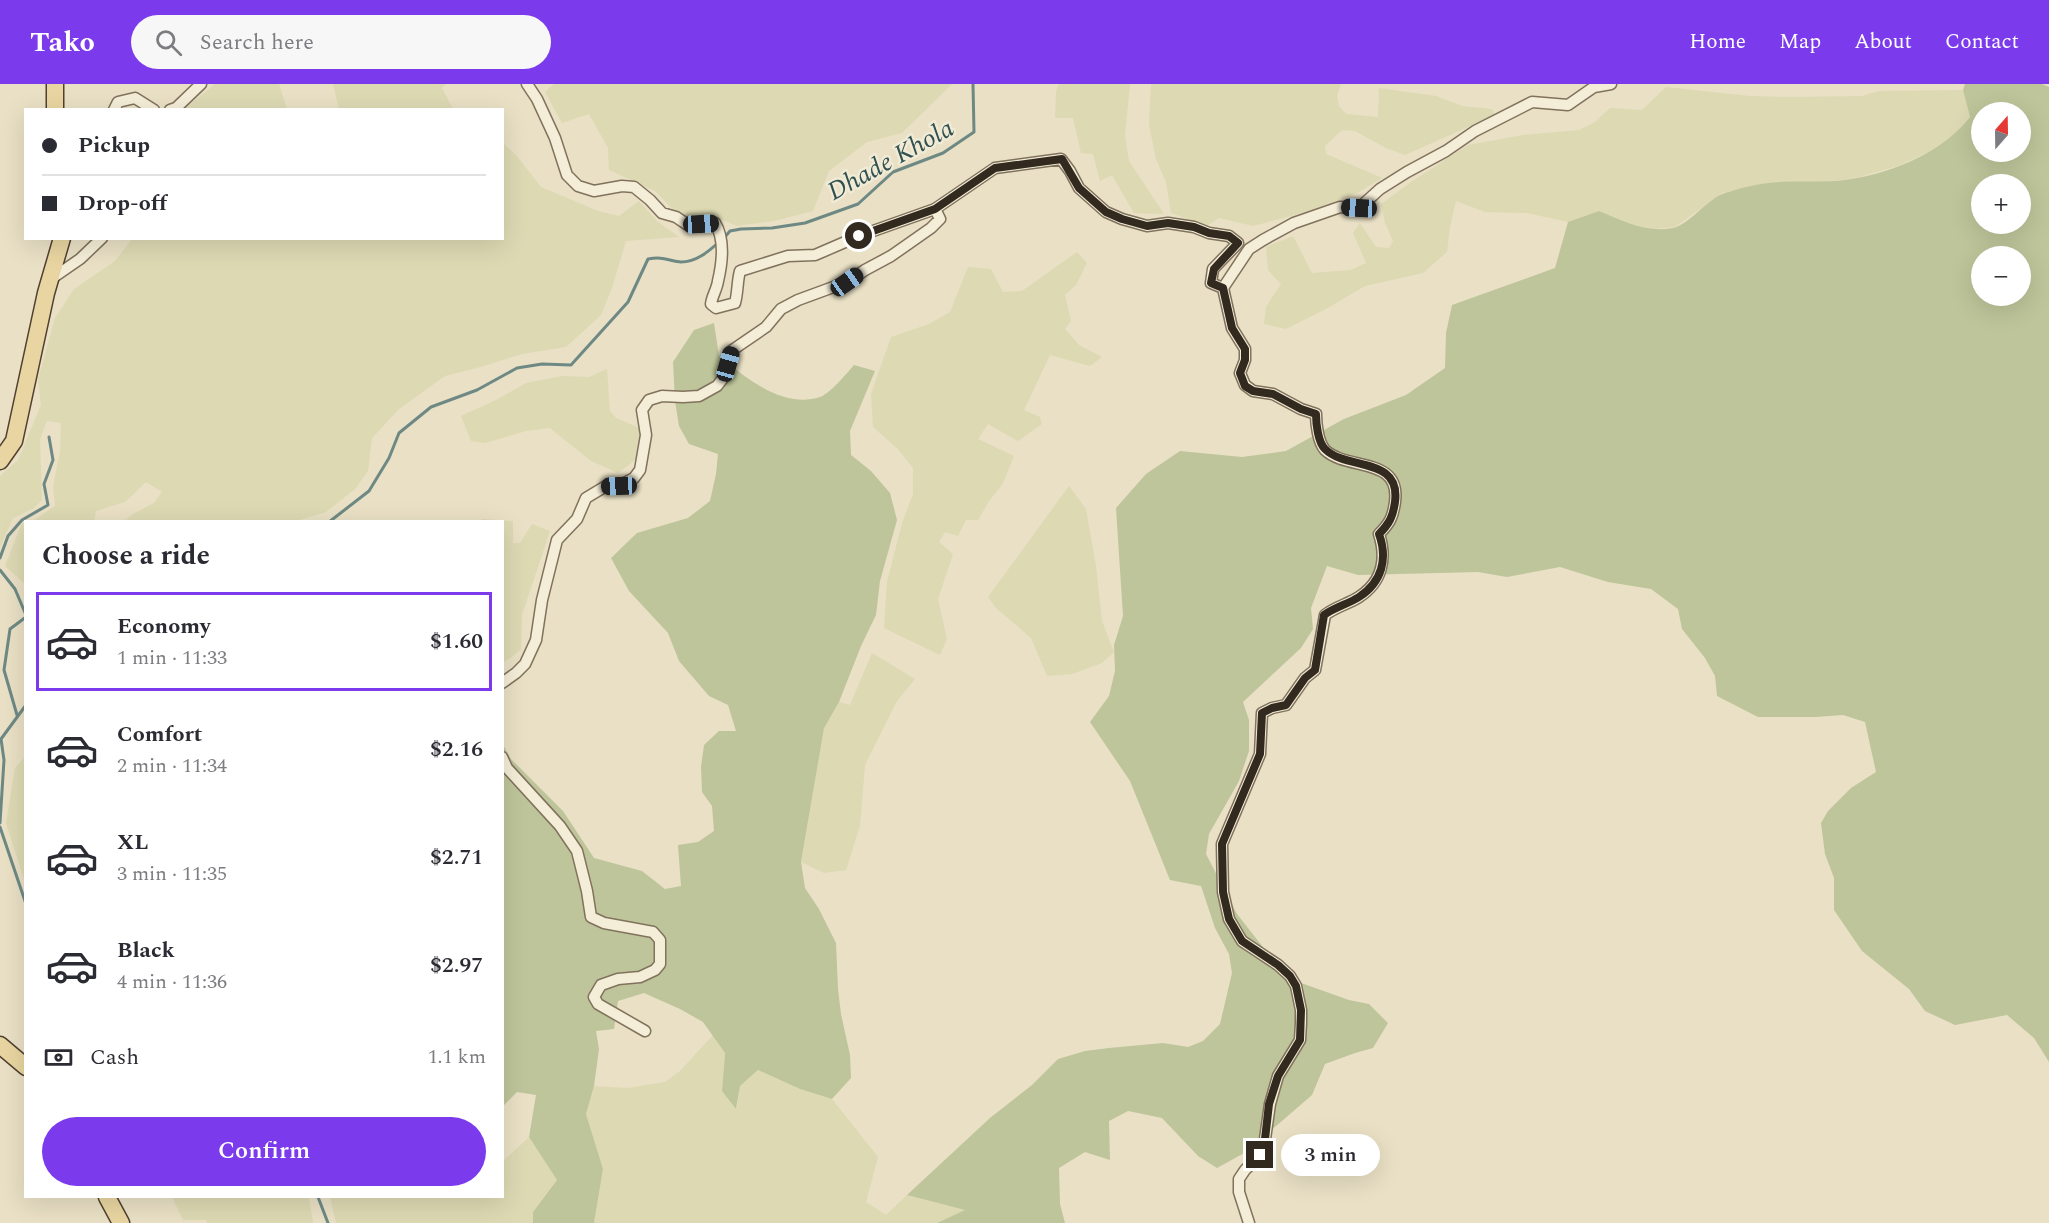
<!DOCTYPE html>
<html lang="en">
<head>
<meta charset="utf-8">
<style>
	:root { --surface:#fff; --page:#f7f7f7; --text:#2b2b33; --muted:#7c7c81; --line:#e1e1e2; --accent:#7c3aed }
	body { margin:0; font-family:Spectral,serif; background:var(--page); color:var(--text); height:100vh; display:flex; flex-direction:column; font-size:22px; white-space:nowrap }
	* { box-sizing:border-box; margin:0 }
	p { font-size:20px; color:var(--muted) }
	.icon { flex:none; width:33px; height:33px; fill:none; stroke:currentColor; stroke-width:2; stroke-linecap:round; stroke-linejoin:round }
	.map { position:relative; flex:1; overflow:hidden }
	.details { position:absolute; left:24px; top:436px; width:480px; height:678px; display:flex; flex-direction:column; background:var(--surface); border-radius:0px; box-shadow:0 6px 24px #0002 }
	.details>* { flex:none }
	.top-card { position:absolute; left:24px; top:24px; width:480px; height:132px; border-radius:0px; box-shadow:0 6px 24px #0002; display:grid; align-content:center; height:132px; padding:0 18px; background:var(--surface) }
	.needle { width:39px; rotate:20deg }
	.tools { position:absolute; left:1971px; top:18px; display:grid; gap:12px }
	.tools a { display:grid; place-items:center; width:60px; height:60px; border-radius:50%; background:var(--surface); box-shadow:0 6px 24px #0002; font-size:30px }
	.end { position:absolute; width:27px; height:27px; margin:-14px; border:8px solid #332a1f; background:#fff; box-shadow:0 0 0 3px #fff }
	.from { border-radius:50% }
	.bubble { position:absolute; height:42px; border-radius:21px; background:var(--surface); box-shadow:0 6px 24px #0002; font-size:20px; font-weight:600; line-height:42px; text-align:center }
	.car { position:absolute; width:18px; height:36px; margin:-18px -9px; border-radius:8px; box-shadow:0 0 4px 2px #0007; background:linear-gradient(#222 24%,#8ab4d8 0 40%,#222 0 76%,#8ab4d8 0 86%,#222 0) }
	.top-card b { display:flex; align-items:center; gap:21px; height:57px; font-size:22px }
	.top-card b+b { border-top:2px solid var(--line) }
	.top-card i { width:15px; height:15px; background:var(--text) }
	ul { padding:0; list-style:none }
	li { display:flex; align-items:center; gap:18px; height:99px; margin:0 12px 9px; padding:0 6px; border:3px solid transparent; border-radius:0px }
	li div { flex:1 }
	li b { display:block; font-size:22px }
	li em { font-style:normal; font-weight:600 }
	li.selected { border-color:var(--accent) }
	li>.icon { width:54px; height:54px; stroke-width:1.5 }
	h2 { padding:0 18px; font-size:27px; line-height:72px }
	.pay { display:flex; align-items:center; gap:15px; height:66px; padding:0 18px; font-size:22px }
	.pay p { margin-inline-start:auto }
	.primary-button { display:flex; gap:12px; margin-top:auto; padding:12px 18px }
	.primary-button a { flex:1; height:69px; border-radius:36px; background:var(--accent); color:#fff; font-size:24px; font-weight:600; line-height:69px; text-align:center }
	header { display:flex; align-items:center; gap:36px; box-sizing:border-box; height:84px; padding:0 30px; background:var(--accent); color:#fff }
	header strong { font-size:28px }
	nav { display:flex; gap:33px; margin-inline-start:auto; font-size:21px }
	.search { width:420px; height:54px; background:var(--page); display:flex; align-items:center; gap:15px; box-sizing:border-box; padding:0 21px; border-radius:33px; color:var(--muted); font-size:22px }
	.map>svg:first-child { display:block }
</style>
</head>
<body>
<header>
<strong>Tako</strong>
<div class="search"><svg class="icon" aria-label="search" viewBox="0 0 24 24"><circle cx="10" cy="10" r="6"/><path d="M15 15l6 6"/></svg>Search here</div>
<nav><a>Home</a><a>Map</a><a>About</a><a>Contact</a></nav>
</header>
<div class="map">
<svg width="2049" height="1139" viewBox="0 0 2049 1139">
	<rect width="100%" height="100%" fill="#e9e0c5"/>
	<g fill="#ddd9b3">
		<path d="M215 0H279L287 25H184Z"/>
		<path d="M333 0H446L442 4 453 25H339Z"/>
		<path d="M554 0H952L902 49 867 58 829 87 813 127 774 137 737 142 723 136 704 137 679 132 655 107 609 86 608 64 589 30 562 39 545 8Z"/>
		<path d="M1059 0H1130L1125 52 1129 77 1164 130 1134 129 1112 91 1100 97 1093 70 1081 69 1073 34H1055L1056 7Z"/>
		<path d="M1151 0H1341L1337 12 1339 22 1346 30 1378 33 1379 4 1436 12 1462 22 1492 25 1495 31 1405 71 1386 64 1355 47 1342 46 1325 62 1326 70 1382 94 1359 108 1309 127 1253 142 1219 134 1207 142 1171 129 1166 98 1156 75 1149 41Z"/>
		<path d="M1666 3 1750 12 1791 13 1862 12 1879 7 1963 6 1970 33 1961 46 1933 66 1898 82 1852 95 1806 99 1762 100 1722 109 1675 143 1646 146 1599 127 1568 138 1527 129 1485 128 1456 117 1450 143 1447 168 1423 189 1365 202 1326 225 1286 245 1264 240 1266 223 1281 200 1268 186 1266 163 1293 152 1312 189 1351 186 1366 179 1353 149 1360 139 1376 163 1389 164 1393 157 1385 139 1381 120 1414 96 1468 61 1523 51 1579 46 1595 38 1610 24 1642 26Z"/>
		<path d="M503 59 517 72 541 103 598 127 619 132 639 117 657 137 679 153 626 157 612 204 601 231 566 263 522 270 484 282 445 292 399 325 372 354 368 387 355 405 326 428 293 438H124L133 430 154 419 162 408 146 398 125 418 96 427 94 438H28L36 435 55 422 53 403 60 367 61 339 47 337 40 355 42 416 34 424 13 434 0 463V392L18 376 41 321 38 295 55 234 74 205 115 177 132 155 502 154Z"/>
		<path d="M1077 168 1087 179 1076 201 1065 211 1071 237 1065 245 1079 261 1102 273 1090 282 1050 271 1024 326 1040 333 1042 340 1018 357 988 340 978 355 1014 372 1002 401 989 417 978 436H966L958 452 945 448 939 458 953 470 938 515 947 555 940 571 884 544 887 498 902 439 913 410V384L898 365 873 343 871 310 891 253 929 240 950 228 968 183 991 185 1003 208 1022 207Z"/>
		<path d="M607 285 610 327 616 334 644 346 647 367 618 389 591 377 550 344 526 347 485 359 471 357 461 332 496 316 526 299 563 292 589 293Z"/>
		<path d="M1069 402 1086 425 1096 482 1102 537 1114 568 1102 579 1072 590 1047 592 1031 554 996 524 988 513Z"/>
		<path d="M482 435 513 437V459H520L532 440 550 447 522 531 521 566 503 579 502 438H482Z"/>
		<path d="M25 439H26L25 500 5 482 21 441Z"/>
		<path d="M872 569 915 595 897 617 865 681 860 742 846 786 824 789 801 778 824 643 839 618 850 621Z"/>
		<path d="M25 673V799L6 739 15 684Z"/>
		<path d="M713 951 725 969 722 1007 737 1024 740 1002 758 986 800 1005 832 1015 878 1073 866 1118 886 1131 907 1111 966 1126 937 1139H594L603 1085 586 1030 594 1002 628 1004 665 998 680 987Z"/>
		<path d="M529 1053 557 1096 533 1128V1139H336L330 1113H502L503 1077Z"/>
		<path d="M172 1113H309L313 1139H207L206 1136H183Z"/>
	</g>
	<g fill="#bec59a" fill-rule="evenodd">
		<path d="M1965 0H2042L2049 3V978L2034 954 2007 931 1955 941 1925 927 1909 905 1862 867 1834 826V794L1825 770 1821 739 1828 727 1851 704 1876 688 1865 638 1843 631 1816 633H1758L1717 612 1715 592 1705 574 1682 545 1678 525 1651 505 1608 498 1560 483 1507 493 1478 488 1358 491 1327 482 1311 524 1313 545 1301 564 1243 618 1249 636V667L1239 697 1209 750 1206 770 1237 830 1287 894 1349 916 1369 920 1388 939 1373 964 1355 969 1325 980 1312 1011 1246 1068 1217 1084 1198 1072 1162 1034 1128 1027 1109 1037 1110 1076 1085 1068 1059 1084 1060 1120 1065 1139H937L965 1126 907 1111 990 1034 1032 1001 1058 975 1085 967 1109 964 1163 959 1188 963 1203 957 1220 940 1232 889 1229 870 1215 844 1201 802 1170 796 1130 697 1090 638 1109 612 1115 587 1114 561 1123 532 1116 424 1146 390 1180 367 1242 373 1286 367 1344 335 1406 311 1445 284 1446 249 1452 221 1555 184 1568 138 1599 127C1625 137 1644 149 1673 144 1689 141 1708 114 1725 109 1737 105 1749 102 1761 100 1790 95 1822 100 1852 95 1894 88 1943 68 1970 33L1963 6ZM1982 28H2020V68H1982ZM1982 100H2020V140H1982ZM1982 172H2020V212H1982Z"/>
		<path d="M714 239 719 272C746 294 783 325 820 313 830 310 847 289 854 281L875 287 850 347 851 371 871 387 890 409 897 436 880 497 876 531 861 562 839 618 824 644 801 778 805 804 819 825 836 859 838 905 841 930 850 971 851 994 832 1015 800 1005 758 986 740 1002 736 1025 722 1007 725 969 703 938 680 925 644 909 618 917 614 945 596 947 599 965 594 1002 586 1030 603 1085 594 1139H533V1128L557 1096 529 1053 536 1011 517 1008 503 1022 502 659 511 675 563 727 594 774 642 787 665 805 681 802 678 761 698 758 714 747 712 722 702 708 701 683 704 661 719 647H736L728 621 709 612 679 577 668 549 629 507 611 474 637 449 688 434 710 417 716 390 718 370 689 360 679 342 675 317 673 278 694 246Z"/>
	</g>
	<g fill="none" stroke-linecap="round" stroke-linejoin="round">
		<g stroke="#6e8984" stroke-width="3">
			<path d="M724 154 730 147 741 145 772 144 805 139 858 120 893 88 943 69 974 48 973 0"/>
			<path d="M329 438 369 407 389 374 399 349 431 323 477 306 517 284 542 280 571 281 628 218 648 175C665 172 667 177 681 178 696 178 708 168 719 158"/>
			<path d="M0 474 8 452 22 436 48 421 44 400 53 376 49 353"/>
			<path d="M0 486 15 505 26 531"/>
			<path d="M17 631 4 586 10 545 26 533"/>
			<path d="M0 739 4 676 1 655 26 621"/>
			<path d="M0 743 26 820"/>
			<path d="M318 1113 328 1139"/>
		</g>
		<defs>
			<g id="minor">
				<path d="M527 0 537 15 555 54 567 91 578 102 594 107 622 102 634 103 650 116 662 129 676 133 688 141 715 139C725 155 722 180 718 197 717 205 712 212 711 220L716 224 735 219C738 208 737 198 740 187L788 172 815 171 859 152 935 125 995 84 1061 75 1070 87 1079 104 1106 128 1122 135 1147 142 1168 139 1194 143 1209 149 1229 152 1238 159 1213 185 1211 199 1223 204 1232 244 1245 265V276L1240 289 1245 301 1253 307 1273 310 1301 325 1316 330C1316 340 1318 358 1325 366 1347 387 1401 372 1395 418 1393 433 1390 439 1379 450 1387 475 1382 498 1359 513 1348 520 1335 523 1325 531L1315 586 1305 594 1286 621 1272 624 1262 629 1260 670 1222 760 1223 808 1229 835 1242 857 1278 881 1290 892 1296 902 1301 926V939L1300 956 1278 992 1270 1020 1265 1055 1260 1071 1245 1086 1239 1095V1108L1249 1139"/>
				<path d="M114 26 118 18 135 14 154 26"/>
				<path d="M170 26 176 24 201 0"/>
				<path d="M51 195 80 175 102 154"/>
				<path d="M1223 204 1249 165 1263 156 1294 139 1340 123 1359 124 1380 105 1407 88 1446 67 1475 47 1532 18 1568 21 1594 3 1611 0"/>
				<path d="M502 599 516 589 525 580 536 556 542 516 557 456 577 435 586 414 606 402H619L634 394 640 386 646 351 642 326 649 316 662 312 683 313 699 312 717 302 724 293 731 267 766 243 781 225 798 216 847 198 865 186 891 172 931 144 940 135 935 125"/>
				<path d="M502 673 507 684 560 742 577 767 587 807 591 833 604 839 653 848 660 856V880L655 886 640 893 618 895 601 901 594 913 598 920 645 947"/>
			</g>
			<g id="primary">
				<path d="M55 0V26"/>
				<path d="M0 377 14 357 46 209 62 154"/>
				<path d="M0 961 26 983"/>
				<path d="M107 1113 121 1139"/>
			</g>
		</defs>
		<use href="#minor" stroke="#81725d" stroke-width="13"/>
		<use href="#primary" stroke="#504131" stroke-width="19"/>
		<use href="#minor" stroke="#f4edd7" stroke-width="10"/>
		<use href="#primary" stroke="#e8d5a1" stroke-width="16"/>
	</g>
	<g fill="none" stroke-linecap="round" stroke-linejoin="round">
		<path stroke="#332a1f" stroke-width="8" d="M859 152 935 125 995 84 1062 75 1079 104 1106 128 1122 135 1147 142 1168 139 1194 143 1209 149 1229 152 1238 159 1214 185 1211 199 1223 204 1232 244 1245 265V276L1240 289 1245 302 1253 307 1273 310 1301 325 1316 330C1316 340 1318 358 1325 365 1347 387 1401 372 1395 418 1393 432 1390 439 1379 450 1388 475 1382 498 1359 513 1348 520 1335 523 1324 531L1315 586 1305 594 1286 621 1272 624 1262 629 1260 670 1222 760 1223 808 1229 835 1242 857 1278 881 1290 892 1296 902 1301 926 1300 956 1278 992 1269 1020 1265 1055 1260 1071"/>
	</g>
	<g text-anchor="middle" stroke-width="5" stroke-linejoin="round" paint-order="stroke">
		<g font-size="26" font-style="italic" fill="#305151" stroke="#f1ead4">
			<text transform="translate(890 75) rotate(-29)" y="9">Dhade Khola</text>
		</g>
	</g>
</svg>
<div class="tools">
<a><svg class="needle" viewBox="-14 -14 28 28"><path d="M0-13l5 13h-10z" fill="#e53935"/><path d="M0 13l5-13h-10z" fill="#7c7c81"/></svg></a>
<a>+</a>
<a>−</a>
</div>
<i class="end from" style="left:859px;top:152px"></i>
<i class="end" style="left:1260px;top:1071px"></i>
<div class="bubble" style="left:1281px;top:1050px;width:99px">3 min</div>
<i class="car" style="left:1359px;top:124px;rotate:273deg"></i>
<i class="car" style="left:701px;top:140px;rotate:87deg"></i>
<i class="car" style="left:847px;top:198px;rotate:55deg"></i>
<i class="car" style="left:728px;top:280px;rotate:16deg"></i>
<i class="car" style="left:619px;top:402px;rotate:268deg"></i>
<div class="top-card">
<b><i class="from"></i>Pickup</b>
<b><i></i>Drop-off</b>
</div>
<section class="details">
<h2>Choose a ride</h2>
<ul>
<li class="selected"><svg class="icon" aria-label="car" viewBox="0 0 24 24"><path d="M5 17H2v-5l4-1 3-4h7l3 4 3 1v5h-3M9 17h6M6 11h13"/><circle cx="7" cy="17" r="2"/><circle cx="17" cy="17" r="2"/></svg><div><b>Economy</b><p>1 min · 11:33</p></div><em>$1.60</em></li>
<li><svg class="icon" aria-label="car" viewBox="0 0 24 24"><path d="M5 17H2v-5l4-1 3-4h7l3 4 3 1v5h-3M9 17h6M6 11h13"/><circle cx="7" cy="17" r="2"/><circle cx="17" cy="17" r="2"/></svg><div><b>Comfort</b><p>2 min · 11:34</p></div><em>$2.16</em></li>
<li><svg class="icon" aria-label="car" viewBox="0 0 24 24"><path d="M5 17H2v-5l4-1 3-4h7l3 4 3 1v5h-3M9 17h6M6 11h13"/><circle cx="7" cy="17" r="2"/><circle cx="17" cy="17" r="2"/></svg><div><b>XL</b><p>3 min · 11:35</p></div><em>$2.71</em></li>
<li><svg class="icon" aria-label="car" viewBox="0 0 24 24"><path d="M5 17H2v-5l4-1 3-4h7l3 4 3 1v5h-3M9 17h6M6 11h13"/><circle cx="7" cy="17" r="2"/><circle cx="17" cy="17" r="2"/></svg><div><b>Black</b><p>4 min · 11:36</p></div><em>$2.97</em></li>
</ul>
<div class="pay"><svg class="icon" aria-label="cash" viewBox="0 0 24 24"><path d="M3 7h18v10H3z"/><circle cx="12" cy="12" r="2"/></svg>Cash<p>1.1 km</p></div>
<div class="primary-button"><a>Confirm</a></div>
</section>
</div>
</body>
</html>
